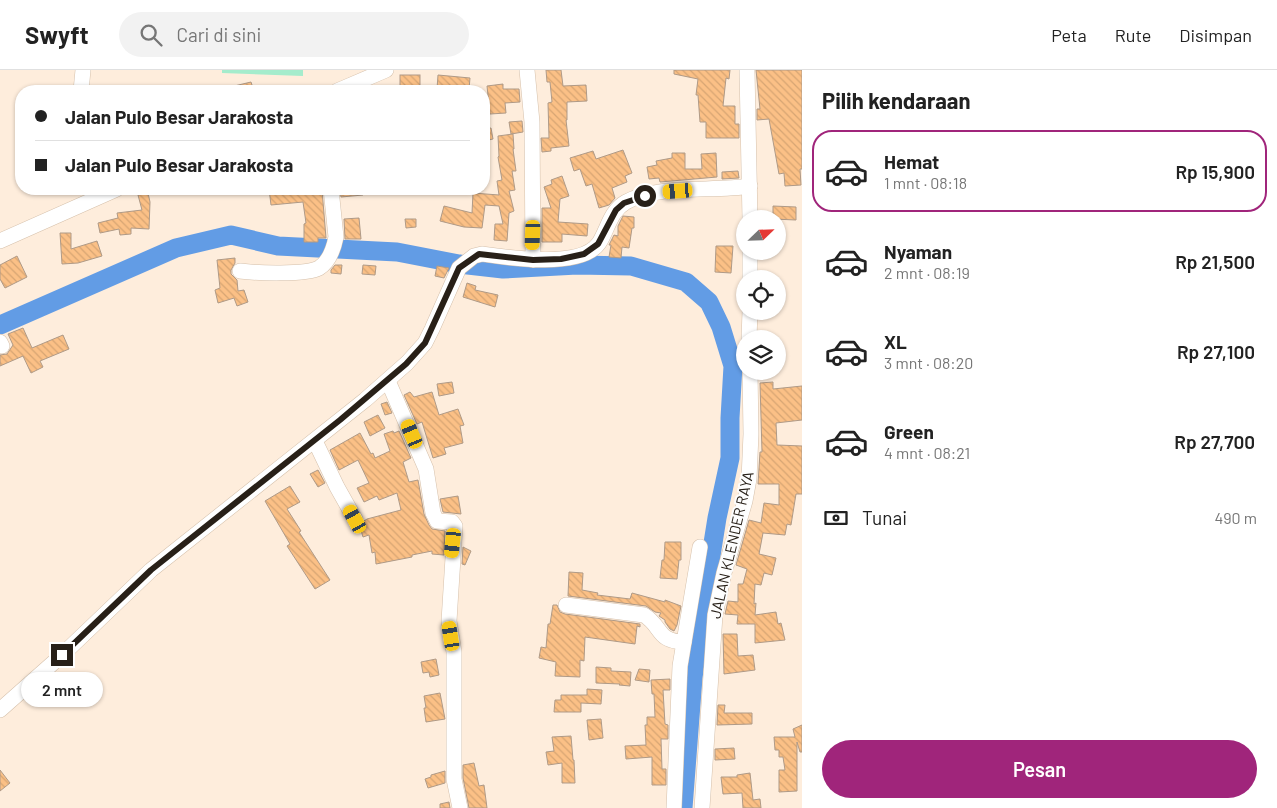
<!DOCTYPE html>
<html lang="id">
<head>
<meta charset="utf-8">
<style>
	:root { --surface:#fff; --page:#f2f2f2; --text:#222; --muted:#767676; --line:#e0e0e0; --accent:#a0257b }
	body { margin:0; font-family:Barlow,sans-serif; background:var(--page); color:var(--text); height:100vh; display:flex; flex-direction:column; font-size:19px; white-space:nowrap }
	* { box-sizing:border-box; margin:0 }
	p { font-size:16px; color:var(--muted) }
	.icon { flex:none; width:28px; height:28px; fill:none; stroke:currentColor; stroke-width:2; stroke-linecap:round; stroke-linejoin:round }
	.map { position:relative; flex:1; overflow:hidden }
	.panel { display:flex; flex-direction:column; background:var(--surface); width:475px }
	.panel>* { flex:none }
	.hud { position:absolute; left:15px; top:15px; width:475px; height:110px; border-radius:20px; box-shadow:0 1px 4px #0004; display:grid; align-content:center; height:110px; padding:0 20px; background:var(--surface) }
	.needle { width:32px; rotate:67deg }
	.buttons { position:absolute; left:736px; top:140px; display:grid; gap:10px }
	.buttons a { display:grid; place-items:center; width:50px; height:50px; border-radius:50%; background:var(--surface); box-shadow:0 1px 4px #0004; font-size:25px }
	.end { position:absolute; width:22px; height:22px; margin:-11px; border:6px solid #282018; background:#fff; box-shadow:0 0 0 2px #fff }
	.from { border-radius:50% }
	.bubble { position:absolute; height:35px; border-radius:18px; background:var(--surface); box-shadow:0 1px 4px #0004; font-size:16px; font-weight:600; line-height:35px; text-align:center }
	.car { position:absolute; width:15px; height:30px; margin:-15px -8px; border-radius:6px; box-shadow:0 0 4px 1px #0007; background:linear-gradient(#f5c518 24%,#345 0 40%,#f5c518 0 76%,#345 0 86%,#f5c518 0) }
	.hud b { display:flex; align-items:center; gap:18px; height:48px; font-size:19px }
	.hud b+b { border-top:1px solid var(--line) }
	.hud i { width:12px; height:12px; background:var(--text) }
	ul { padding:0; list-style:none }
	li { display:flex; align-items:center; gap:15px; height:82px; margin:0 10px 8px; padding:0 10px; border:2px solid transparent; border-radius:20px }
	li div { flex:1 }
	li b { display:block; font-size:19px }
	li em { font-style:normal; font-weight:600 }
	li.selected { border-color:var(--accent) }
	li>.icon { width:45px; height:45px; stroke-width:1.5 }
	h2 { padding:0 20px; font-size:22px; line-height:60px }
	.pay { display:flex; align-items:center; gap:12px; height:55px; padding:0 20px; font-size:19px }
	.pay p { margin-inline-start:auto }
	.button { display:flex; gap:10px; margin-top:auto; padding:10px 20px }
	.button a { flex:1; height:58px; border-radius:30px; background:var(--accent); color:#fff; font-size:20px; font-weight:600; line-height:58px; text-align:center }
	header { display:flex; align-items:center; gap:30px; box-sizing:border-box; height:70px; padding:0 25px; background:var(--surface); border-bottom:1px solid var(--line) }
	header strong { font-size:24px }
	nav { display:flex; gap:28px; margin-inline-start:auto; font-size:18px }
	.search { width:350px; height:45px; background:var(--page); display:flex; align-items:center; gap:12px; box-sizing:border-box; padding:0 18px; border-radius:28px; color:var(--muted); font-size:19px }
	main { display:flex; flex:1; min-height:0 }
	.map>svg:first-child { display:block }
</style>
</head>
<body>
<header>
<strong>Swyft</strong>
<div class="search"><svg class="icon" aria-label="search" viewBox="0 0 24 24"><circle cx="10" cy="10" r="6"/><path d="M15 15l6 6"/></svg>Cari di sini</div>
<nav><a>Peta</a><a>Rute</a><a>Disimpan</a></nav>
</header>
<main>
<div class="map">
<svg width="802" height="738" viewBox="0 0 802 738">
	<defs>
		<pattern id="building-back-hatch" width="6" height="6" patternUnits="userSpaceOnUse" patternTransform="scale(1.25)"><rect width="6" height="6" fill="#fbc086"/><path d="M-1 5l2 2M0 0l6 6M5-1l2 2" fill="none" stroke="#d7a573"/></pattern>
	</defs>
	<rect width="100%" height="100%" fill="#feeddc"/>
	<path fill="#a5eccc" d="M222 0H303V6L222 3Z"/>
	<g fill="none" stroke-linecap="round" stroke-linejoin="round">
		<path stroke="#629ce5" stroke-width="19" d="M0 255 176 178 231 165 278 176 397 182 459 194 503 199 577 195 631 196 686 212 709 232 721 257 733 296 730 348V388L717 448 701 548 693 608 683 738"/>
	</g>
	<g fill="url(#building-back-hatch)" stroke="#af9a87">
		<path d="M546 0H561L563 16 586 15 587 31 567 32V50H566L569 76 551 78V81L542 82 541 68H549L548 33 552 32 550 12H547Z"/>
		<path d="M674 0H730L729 9 726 8 723 36H735V54H739V68H706V52H700L698 25H696L698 9 674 4Z"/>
		<path d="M756 0H802V99H800L801 115 785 116 784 103 779 104 769 49 757 50V39H760Z"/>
		<rect x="400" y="5" width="20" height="16"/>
		<path d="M438 5 470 8 469 19 452 17V21L437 19Z"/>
		<path d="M251 12 254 21H227L226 18Z"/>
		<path d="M503 14V19H519L520 32 505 33 506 43 490 44 487 16Z"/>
		<path d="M522 51 523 62 511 64 509 52Z"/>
		<path d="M491 58 493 69 484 71V59Z"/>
		<path d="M513 64 514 79H513L516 101H512L515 120 509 121 514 141 509 143 507 171 494 170 495 154H503L499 136 485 135 482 158 464 157 440 151 444 136 472 143 473 123 499 125 497 111 502 110 498 87 499 86 498 66Z"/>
		<path d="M623 80 632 103 625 106 627 112 612 118 615 128 609 135 599 138 592 114 586 116 580 99 574 101 570 88 593 81 596 89Z"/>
		<path d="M672 83H685V99H702L701 84 716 83 717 107 660 112 659 108 649 109 647 97 657 95 656 91 672 88Z"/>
		<path d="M738 101 739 108 722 109V102Z"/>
		<path d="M562 106 569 126 560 129 558 152 588 154 587 166 562 164V172H542V138H551L544 117 552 114 551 110Z"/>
		<path d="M269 119H292V123L322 120 326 168H318V172H304V154L306 153 303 132 271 135Z"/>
		<path d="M340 119H363V125L341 127Z"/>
		<path d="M148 123 150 132 149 159 131 158V164L120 165 119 159 100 163 98 153 118 148 117 143 142 140 138 125Z"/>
		<path d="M773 136 796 137V150L773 149Z"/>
		<path d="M623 146 634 147V158H632L629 178 622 177 621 188 609 187 611 175H609L614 165 618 166V156Z"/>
		<path d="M359 148 361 169H345L344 149Z"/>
		<path d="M405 149H416V157L406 158Z"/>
		<path d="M60 163H71V179L97 171 102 186 78 193 62 194Z"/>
		<path d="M716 176H733L731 203 715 202Z"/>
		<path d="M17 186 27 207 5 218 0 209V195Z"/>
		<path d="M235 188V193L231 200V204L237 210 238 221 244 220 248 232 237 236 234 228 218 233 215 220 220 218 217 190Z"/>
		<path d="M335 195H342L341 204 331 203V200Z"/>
		<path d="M363 195 376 196 375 205 362 204Z"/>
		<path d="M437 196 449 198 444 208 435 206Z"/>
		<path d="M467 213 476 216 475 220 498 225 495 237 463 227Z"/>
		<path d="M23 258 32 278 63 265 69 279 40 291 43 297 31 303 23 286 0 296V285L7 284 13 275 8 264Z"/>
		<path d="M452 312 454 323 439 326 437 314Z"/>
		<path d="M773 312V319L802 316V350L776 353 777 375 802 376V424H796L791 455 787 454 785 465 763 463 759 484 776 488 772 505 764 503 761 515 755 514 754 534 756 533 755 545 776 542 778 554 781 553 785 570 755 573V554H737L738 545 725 544 728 531 738 532V514H743L747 499 736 495 749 450 761 453 764 433 779 435V414H758L760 382H762L760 313Z"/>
		<path d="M410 322 414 327 432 322 439 345 458 339 464 355 460 356 463 373 444 378 446 384 433 388 422 352 417 354 404 325Z"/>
		<path d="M387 332 392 343 385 345 381 334Z"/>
		<path d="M378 345 385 358 370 366 364 352Z"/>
		<path d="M393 361 394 363 399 361 411 388 403 392 409 412 418 410 424 444 429 455 432 459 445 461 444 485 432 484V481L412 485V487L376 494 375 482 372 483 369 465 363 467 360 457 364 451 367 449 401 440 397 423 379 430 377 426 364 432 357 418 369 413 358 390 339 400 330 380 360 363 371 384 373 383 375 388 390 381 384 364Z"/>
		<path d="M318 400 325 413 318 417 310 404Z"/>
		<path d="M290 416 300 432 287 439 301 461 299 462 330 510 315 519 287 476 290 474 265 431Z"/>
		<path d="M458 426 461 444 443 442 440 429Z"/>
		<path d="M665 472H681V490H679L677 509 660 508 662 490H664Z"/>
		<path d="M463 477 471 481 465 495 462 494Z"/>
		<path d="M569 502 583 503 582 520 598 523 597 525 630 529 632 523 665 532V530L681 536 677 555 674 561 670 559 665 552V550L659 546 661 543 655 542 646 536 568 526Z"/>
		<path d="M553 535H557L560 542 565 544 640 554V557L637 556 635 574 585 567 584 591 580 590V607L555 606 556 592 539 588 541 577 546 578 548 554H550Z"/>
		<path d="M723 564H737L738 586 753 585 755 600 724 604Z"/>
		<path d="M436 589 439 605 430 607 429 602 423 603 421 592Z"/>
		<path d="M596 597 611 598V601L631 602 630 616 619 615 620 614 596 613Z"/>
		<path d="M639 599 650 600 649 612 635 610Z"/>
		<path d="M670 609V620H663L665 654 668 655V669H661L662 699H666V715H652V687L626 689 625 676 646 675 645 655H647V647H655L654 624H652L651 610Z"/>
		<path d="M587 619 602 620 601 634 581 633V642H554L555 630H561V625H587Z"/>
		<path d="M440 623 445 649 426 652 424 638H426L424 626Z"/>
		<path d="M718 635H725L724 643H752V654L717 655Z"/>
		<path d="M601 649 603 668 589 670 587 650Z"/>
		<path d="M802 655V682H800L797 672V721L779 722V700H785L783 687H779V680H775L774 667H795L793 659Z"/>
		<path d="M571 666 573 690H574L575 713H562V693L548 695 546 682 554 681 552 667Z"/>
		<path d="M734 678 735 689 715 690V679Z"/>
		<path d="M474 693 479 716 484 715 487 738H469L463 708V695Z"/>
		<path d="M0 700 10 713 0 721Z"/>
		<path d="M445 701V713L428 718 425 709 431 707V705Z"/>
		<path d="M750 703 753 730 760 729 761 738H743L742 723 723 724 721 707H737V705Z"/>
		<path d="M449 732 450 738H440V734Z"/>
	</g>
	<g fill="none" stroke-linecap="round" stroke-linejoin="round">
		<defs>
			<g id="minor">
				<path d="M527 0 532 52 533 190"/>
				<path d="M747 0 750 149"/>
				<path d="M81 21 83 0"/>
				<path d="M337 21 386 0"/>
				<path d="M0 171 117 119"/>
				<path d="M240 201C255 203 307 205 319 198 329 192 334 177 336 167L331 119"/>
				<path d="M750 209V181"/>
				<path d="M749 269 750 241"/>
				<path d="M0 272 2 276"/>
				<path d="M388 311 426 399 433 443 437 451 452 452 455 456 449 551 454 582V709L460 738"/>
				<path d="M315 371 337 417 355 449"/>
				<path d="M566 535 644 545C663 557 656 571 684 572"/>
				<path d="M0 640 62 585 151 500 365 330 407 293 425 273 432 259 459 198 474 186 482 184C509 188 581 199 599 173 608 159 610 141 626 132 658 114 713 122 750 116"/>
				<path d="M674 738 680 596 700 477"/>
				<path d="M702 738 715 545 724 503 745 431 749 409 751 364 750 301"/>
			</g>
		</defs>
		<use href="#minor" stroke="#d5c0ab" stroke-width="16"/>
		<use href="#minor" stroke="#fff" stroke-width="15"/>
	</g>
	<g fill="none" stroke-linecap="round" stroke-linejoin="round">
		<path stroke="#282018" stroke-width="6" d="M62 585 151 500 340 350 406 294 425 273 459 198 479 184 533 190 561 189 584 184 598 174 616 140 624 133 645 126"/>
	</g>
	<g text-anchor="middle" stroke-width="4" stroke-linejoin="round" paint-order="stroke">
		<g font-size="15" fill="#282018" stroke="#fdfdfd">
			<text transform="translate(732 475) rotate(-77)" y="5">JALAN KLENDER RAYA</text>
		</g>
	</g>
</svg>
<div class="buttons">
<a><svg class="needle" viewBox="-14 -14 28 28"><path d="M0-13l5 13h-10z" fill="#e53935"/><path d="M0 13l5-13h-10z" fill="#767676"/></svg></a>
<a><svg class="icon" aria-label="locate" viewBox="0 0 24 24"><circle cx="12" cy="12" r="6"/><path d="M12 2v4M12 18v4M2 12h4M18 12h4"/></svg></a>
<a><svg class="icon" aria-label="layers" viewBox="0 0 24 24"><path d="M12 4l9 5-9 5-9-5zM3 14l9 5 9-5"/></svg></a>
</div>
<i class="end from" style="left:645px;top:126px"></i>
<i class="end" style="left:62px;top:585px"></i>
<div class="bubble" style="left:21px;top:602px;width:82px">2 mnt</div>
<i class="car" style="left:678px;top:121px;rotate:266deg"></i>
<i class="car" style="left:533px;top:165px;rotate:182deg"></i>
<i class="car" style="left:412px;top:364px;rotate:337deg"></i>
<i class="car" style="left:355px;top:449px;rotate:331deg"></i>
<i class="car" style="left:453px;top:473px;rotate:186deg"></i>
<i class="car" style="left:451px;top:566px;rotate:351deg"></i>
<div class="hud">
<b><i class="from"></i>Jalan Pulo Besar Jarakosta</b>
<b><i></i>Jalan Pulo Besar Jarakosta</b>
</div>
</div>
<section class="panel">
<h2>Pilih kendaraan</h2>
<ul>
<li class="selected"><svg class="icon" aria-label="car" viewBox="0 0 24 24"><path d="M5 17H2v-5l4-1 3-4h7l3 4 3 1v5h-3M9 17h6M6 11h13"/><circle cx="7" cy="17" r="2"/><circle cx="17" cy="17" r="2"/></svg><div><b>Hemat</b><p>1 mnt · 08:18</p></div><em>Rp 15,900</em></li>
<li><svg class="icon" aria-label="car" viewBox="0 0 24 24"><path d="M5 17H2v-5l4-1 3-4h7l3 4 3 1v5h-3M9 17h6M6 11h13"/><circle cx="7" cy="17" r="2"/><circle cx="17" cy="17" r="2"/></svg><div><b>Nyaman</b><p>2 mnt · 08:19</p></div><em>Rp 21,500</em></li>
<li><svg class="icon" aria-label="car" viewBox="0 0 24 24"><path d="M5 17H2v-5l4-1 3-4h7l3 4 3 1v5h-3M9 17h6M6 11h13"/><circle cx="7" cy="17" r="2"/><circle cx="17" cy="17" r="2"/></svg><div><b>XL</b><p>3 mnt · 08:20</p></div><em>Rp 27,100</em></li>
<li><svg class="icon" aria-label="car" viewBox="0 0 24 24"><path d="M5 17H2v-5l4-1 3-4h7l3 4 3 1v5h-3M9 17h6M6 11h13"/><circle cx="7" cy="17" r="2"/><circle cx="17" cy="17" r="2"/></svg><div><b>Green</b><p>4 mnt · 08:21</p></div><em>Rp 27,700</em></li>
</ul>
<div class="pay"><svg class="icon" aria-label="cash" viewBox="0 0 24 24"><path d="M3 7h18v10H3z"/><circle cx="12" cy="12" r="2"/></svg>Tunai<p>490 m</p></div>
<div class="button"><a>Pesan</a></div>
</section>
</main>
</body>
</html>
